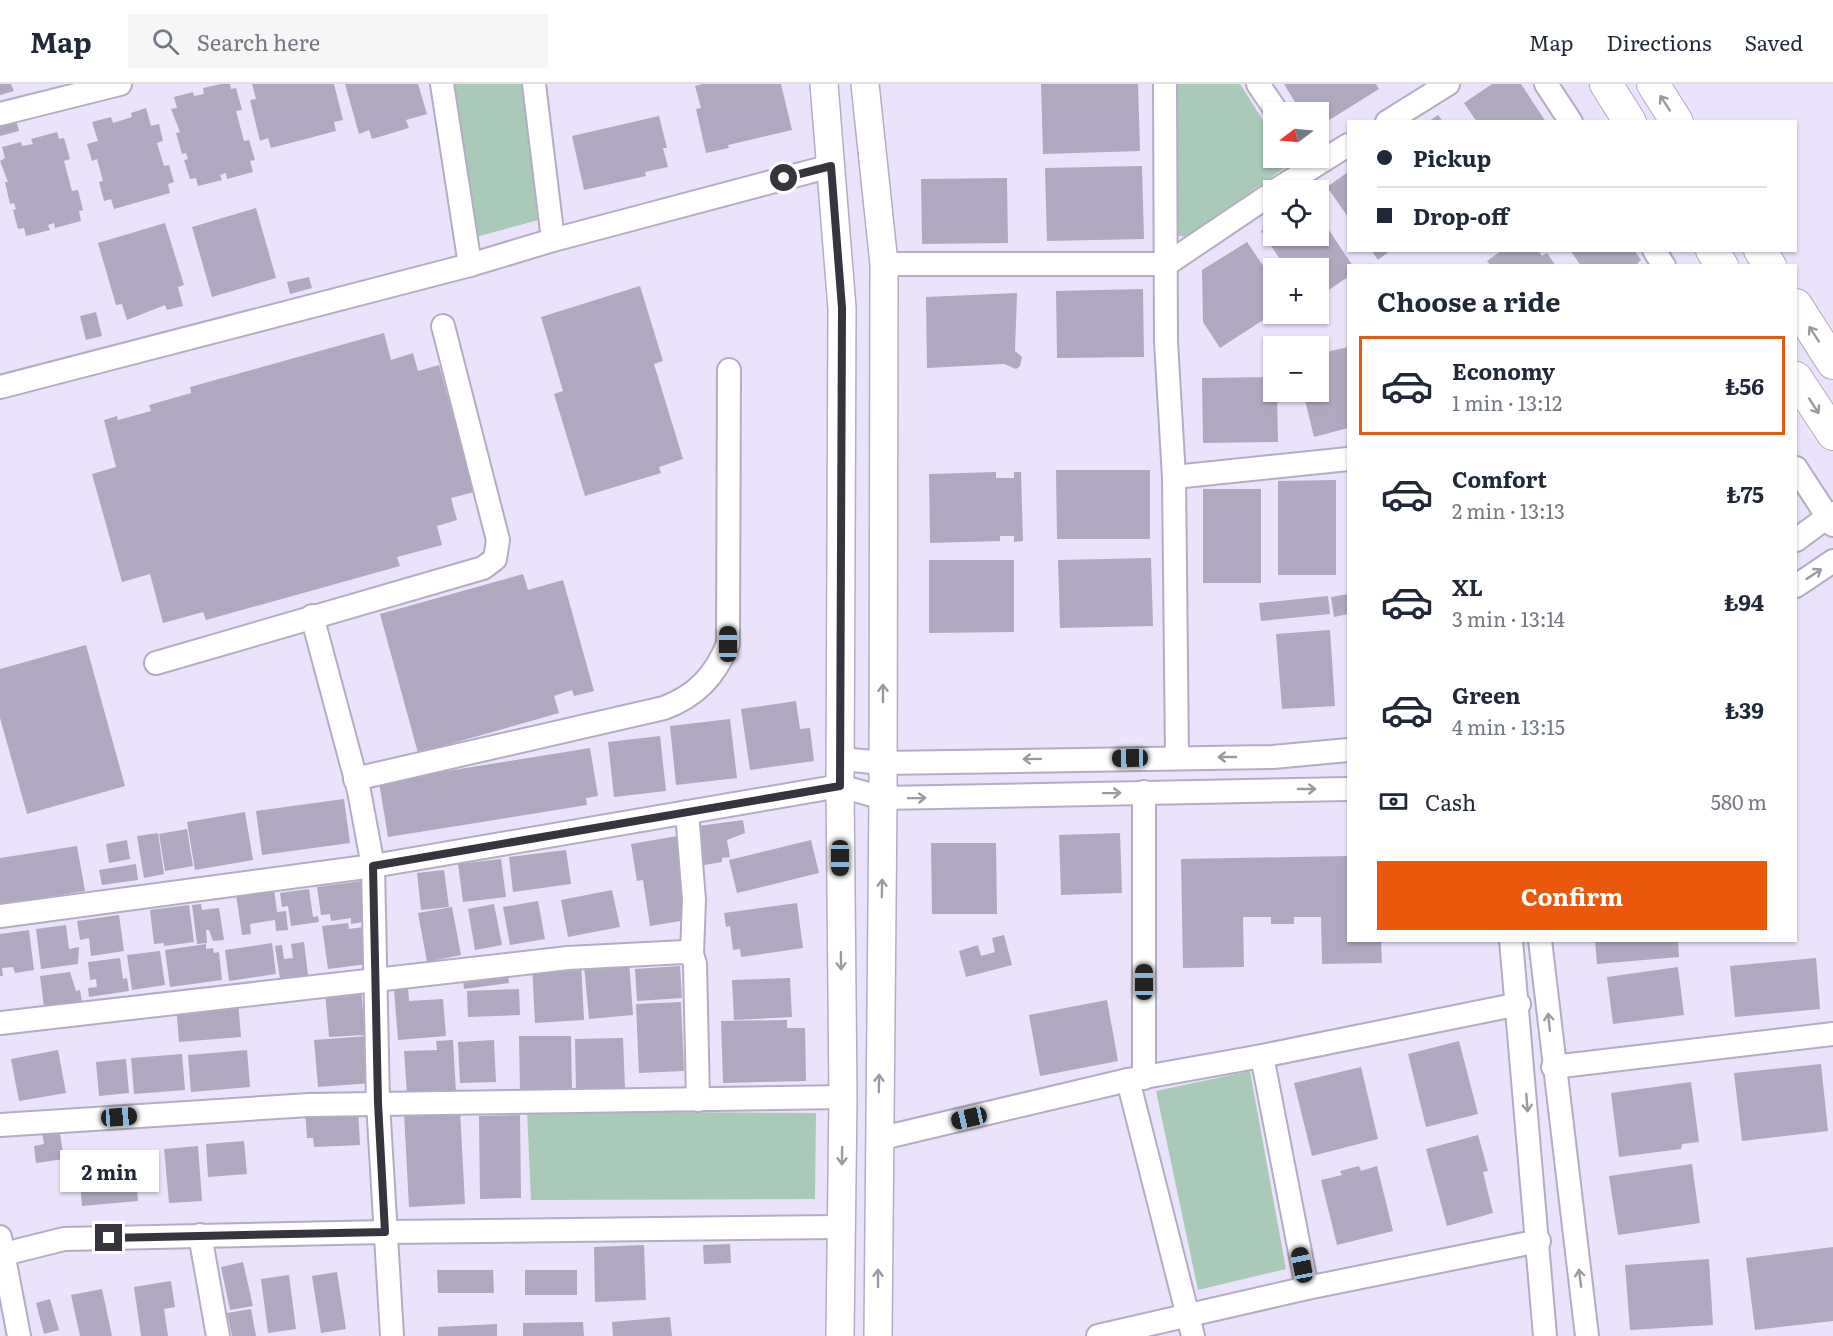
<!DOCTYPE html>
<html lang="en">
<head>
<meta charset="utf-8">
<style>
	:root { --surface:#fff; --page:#f6f6f7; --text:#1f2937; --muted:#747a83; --line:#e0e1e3; --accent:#ea580c }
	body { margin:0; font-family:Literata,serif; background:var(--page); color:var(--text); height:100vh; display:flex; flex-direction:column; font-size:22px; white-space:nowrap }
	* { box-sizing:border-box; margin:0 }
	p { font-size:20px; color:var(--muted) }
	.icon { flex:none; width:33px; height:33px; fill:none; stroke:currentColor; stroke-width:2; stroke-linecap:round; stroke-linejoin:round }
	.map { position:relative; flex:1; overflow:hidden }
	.drawer { position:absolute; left:1347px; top:180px; width:450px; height:678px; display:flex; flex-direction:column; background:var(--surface); border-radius:0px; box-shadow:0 2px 4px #0004 }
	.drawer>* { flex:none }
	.banner { position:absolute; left:1347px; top:36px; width:450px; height:132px; border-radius:0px; box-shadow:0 2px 4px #0004; display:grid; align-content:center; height:132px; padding:0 30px; background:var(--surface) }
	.needle { width:39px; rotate:254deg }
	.fabs { position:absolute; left:1263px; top:18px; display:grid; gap:12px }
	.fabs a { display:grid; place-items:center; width:66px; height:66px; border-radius:0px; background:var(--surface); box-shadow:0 2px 4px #0004; font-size:30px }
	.end { position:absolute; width:27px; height:27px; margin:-14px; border:8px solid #37343d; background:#fff; box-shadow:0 0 0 3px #fff }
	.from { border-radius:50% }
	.bubble { position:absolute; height:42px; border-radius:0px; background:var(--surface); box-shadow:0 2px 4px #0004; font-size:20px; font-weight:700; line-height:42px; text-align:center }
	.car { position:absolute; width:18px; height:36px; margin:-18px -9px; border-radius:8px; box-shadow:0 0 4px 2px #0007; background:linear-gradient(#222 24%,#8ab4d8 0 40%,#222 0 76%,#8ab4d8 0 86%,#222 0) }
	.banner b { display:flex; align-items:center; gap:21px; height:57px; font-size:22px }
	.banner b+b { border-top:2px solid var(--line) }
	.banner i { width:15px; height:15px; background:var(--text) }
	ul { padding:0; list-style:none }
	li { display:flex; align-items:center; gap:18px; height:99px; margin:0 12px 9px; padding:0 18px; border:3px solid transparent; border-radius:0px }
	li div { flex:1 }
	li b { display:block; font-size:22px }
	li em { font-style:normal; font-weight:700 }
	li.on { border-color:var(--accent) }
	li>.icon { width:54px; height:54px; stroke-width:1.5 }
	h2 { padding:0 30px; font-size:27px; line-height:72px }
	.pay { display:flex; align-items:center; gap:15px; height:66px; padding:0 30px; font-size:22px }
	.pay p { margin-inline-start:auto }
	.action { display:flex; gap:12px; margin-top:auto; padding:12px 30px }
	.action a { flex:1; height:69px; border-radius:0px; background:var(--accent); color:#fff; font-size:24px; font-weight:700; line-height:69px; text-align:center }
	header { display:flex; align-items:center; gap:36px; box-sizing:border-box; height:84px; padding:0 30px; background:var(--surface); border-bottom:2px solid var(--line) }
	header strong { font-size:28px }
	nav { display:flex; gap:33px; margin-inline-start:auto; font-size:21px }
	.search { width:420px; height:54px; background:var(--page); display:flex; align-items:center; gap:15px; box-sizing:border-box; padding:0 21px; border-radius:0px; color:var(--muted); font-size:22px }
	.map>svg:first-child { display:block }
</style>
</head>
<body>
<header>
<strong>Map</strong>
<div class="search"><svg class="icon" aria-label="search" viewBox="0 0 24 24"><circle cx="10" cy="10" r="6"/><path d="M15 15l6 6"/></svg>Search here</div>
<nav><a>Map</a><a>Directions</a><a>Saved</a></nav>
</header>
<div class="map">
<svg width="1833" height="1252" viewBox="0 0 1833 1252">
	<rect width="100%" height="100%" fill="#ebe3fb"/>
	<g fill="#a9cab8">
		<path d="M454 0H522L542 135 476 153Z"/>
		<path d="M1172 0H1240L1273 52 1274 74 1289 75 1287 82 1187 153 1179 152 1174 147Z"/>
		<path d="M1250 987 1286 1185 1198 1206 1156 1007Z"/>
		<path d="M527 1027 816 1029 815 1115 531 1116Z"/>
	</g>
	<g fill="#b0a8bf">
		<path d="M0 0H11L14 7 0 11Z"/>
		<path d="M221 0H230L231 5 236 4 242 26 236 27 244 57 249 56 255 76 250 77 253 88 227 95 226 89 220 91 222 96 198 102 196 94 190 95 184 76 188 75 186 69 182 70 176 49 180 48 171 25 177 24 174 13 193 8 194 12 204 10 203 4Z"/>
		<path d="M252 0H334L343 36 334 38 336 47 271 64 268 54 260 57 250 16 256 15Z"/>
		<path d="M345 0H418L427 30 406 36 409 44 372 55 369 46 359 50Z"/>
		<path d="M702 0H781L792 46 728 61 729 64 706 69 696 25 701 24 695 2Z"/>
		<path d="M1041 0H1138L1140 67 1043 70Z"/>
		<path d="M1284 0H1376L1379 5 1318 43V28H1301Z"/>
		<path d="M1492 0H1521L1546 38H1477L1464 19Z"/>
		<path d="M146 24 151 42 159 40 163 57 157 59 164 82 169 81 174 98 168 100 170 109 114 125 111 115 104 117 99 98 103 97 97 75 92 77 87 60 98 57 92 38 111 33 113 39 132 33 131 29Z"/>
		<path d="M1438 31 1443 38H1428Z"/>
		<path d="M659 32 667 64H663L668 83 645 88 646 92 584 106 572 52Z"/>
		<path d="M16 36 19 47 0 52V40Z"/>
		<path d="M57 48 59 55 64 54 70 75 64 77 72 107 78 106 83 126 79 127 81 137 55 144 54 139 48 141 50 146 26 152 24 144 18 145 13 126 16 125 14 119 10 120 5 98H8L0 77 5 74 2 63 21 58 22 62 33 60 31 55Z"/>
		<path d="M1142 82 1144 155 1047 157 1045 84Z"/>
		<path d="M1348 88V133L1327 103Z"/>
		<path d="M1007 94 1008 159 922 160 921 95Z"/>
		<path d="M256 124 276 194 212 213 192 143Z"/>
		<path d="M1318 130 1353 182H1348V193L1318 213V184H1286L1261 147 1274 138V152H1318Z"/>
		<path d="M165 139 184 201 178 203 183 222 167 226 165 221 127 236 122 220 116 221 98 159Z"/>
		<path d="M1247 158 1274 198V229L1220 264 1203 238 1202 186Z"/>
		<path d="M1371 166H1391L1378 176Z"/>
		<path d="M1502 166H1538L1542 172 1547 169 1556 182H1491L1487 177Z"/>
		<path d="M1570 166H1634L1641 176 1635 182H1581Z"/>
		<path d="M309 193 312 204 290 210 287 198Z"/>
		<path d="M640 202 663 277 654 280 683 375 659 383 661 389 585 412 554 310 563 307 541 233Z"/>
		<path d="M1143 205 1144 273 1057 274 1056 207Z"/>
		<path d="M1017 209 1015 267 1022 273 1020 282 1016 285 1004 280 927 284 926 213Z"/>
		<path d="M96 228 102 252 86 256 80 232Z"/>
		<path d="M384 249 391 276 413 269 418 287 439 281 474 408 451 414 457 436 437 442 442 461 397 473 400 482 206 536 203 528 163 539 150 490 122 498 92 390 116 383 104 336 117 332 118 336 151 327 149 321 191 309 190 303Z"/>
		<path d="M1348 263V344L1314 353 1303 308H1318V270Z"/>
		<path d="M1274 293V308H1277L1278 358 1203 359 1202 294Z"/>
		<path d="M1056 386H1150V455H1057Z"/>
		<path d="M996 388V394H1014V388H1021L1023 457 1014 458V452H1000V457L930 459 929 390Z"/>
		<path d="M1336 396V491H1278V397Z"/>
		<rect x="1203" y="405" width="58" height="94"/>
		<path d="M1151 474 1153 542 1060 544 1058 476Z"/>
		<path d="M929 476H1014V548L929 549Z"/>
		<path d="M523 490 528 506 563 496 594 607 574 612 572 606 554 612 559 629 418 669 380 530Z"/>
		<path d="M1348 510V530L1334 533 1331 513Z"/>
		<path d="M1328 512 1330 530 1261 537 1259 519Z"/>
		<path d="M1330 546 1335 622 1282 625 1276 550Z"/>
		<path d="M86 561 125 702 27 730 0 634V585Z"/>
		<path d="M796 617 800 645 810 644 814 677 750 686 741 625Z"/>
		<path d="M730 635 737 694 676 701 670 642Z"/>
		<path d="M660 652 666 707 614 713 608 658Z"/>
		<path d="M590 664 598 712 586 714 587 721 388 753 379 698Z"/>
		<path d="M344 715 350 759 262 771 256 727Z"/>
		<path d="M245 728 253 776 195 786 187 738Z"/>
		<path d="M743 736 745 749 727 756 730 773 722 774V778L704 781 699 742Z"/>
		<path d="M187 745 193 782 165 787 159 750Z"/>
		<path d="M158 749 164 790 144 794 137 752Z"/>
		<path d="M1120 749 1122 809 1061 811 1059 751Z"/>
		<path d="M677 752 687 836 650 842 643 796 637 797 631 760Z"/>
		<path d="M127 756 130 775 109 779 106 760Z"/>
		<path d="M811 756 819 789 737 809 729 776Z"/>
		<path d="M931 759H996L997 830H932Z"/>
		<path d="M77 762 85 807 0 821V774Z"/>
		<path d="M566 766 571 800 513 808 509 773Z"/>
		<path d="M1348 772V856H1381L1382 879 1322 880 1321 833H1294V840H1271V833H1243L1244 883 1183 884 1181 775Z"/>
		<path d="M501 775 506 813 463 818 458 780Z"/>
		<path d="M136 780 138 796 102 801 99 786Z"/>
		<path d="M444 786 449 823 421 826 417 789Z"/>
		<path d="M362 797 364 838 351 840V834L331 837 330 830 321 831 317 803Z"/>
		<path d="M274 805 277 828 286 827 288 846 276 847 275 836 250 840 251 850 242 851 236 810Z"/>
		<path d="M309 805 313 833 318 832 319 838 291 842 288 822 282 823 280 809Z"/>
		<path d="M612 806 620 843 568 853 561 816Z"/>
		<path d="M538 817 545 855 510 861 503 823Z"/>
		<path d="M797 819 803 864 741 873 740 865 733 866 730 842 726 843 724 829Z"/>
		<path d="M201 820 202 826 219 824 224 856 213 857 209 846H206L207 859 197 860 192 821Z"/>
		<path d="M494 820 502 861 475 866 468 825Z"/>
		<path d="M189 821 194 858 164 862V859L154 860 150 826Z"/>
		<path d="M452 823 461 871 427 878 418 829Z"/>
		<path d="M119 831 124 867 91 872 89 854 80 856 77 837Z"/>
		<path d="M348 839 349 845 363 843 368 880 328 885 322 842Z"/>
		<path d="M66 841 69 865 79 863 78 880 41 885 36 845Z"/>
		<path d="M29 846 34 886 15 889 13 883 2 884 3 892H0V850Z"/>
		<path d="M1004 851 1012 881 966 893 959 867 978 861 981 872 995 868 992 854Z"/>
		<path d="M1595 856H1678L1679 873 1597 880Z"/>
		<path d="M304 858 308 891 280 895 275 862 282 861 284 875 293 874 291 860Z"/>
		<path d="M272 859 276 890 229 897 225 866Z"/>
		<path d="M206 860V865L213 864 214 869 219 868 222 896 170 903 165 866Z"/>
		<path d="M160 867 165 901 132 906 127 871Z"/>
		<path d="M120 874 123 895 127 894 129 907 89 913 88 904 97 903 96 895 90 896 88 878Z"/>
		<path d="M1816 874 1820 925 1735 933 1730 882Z"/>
		<path d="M629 877 633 931 589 935 584 881Z"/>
		<path d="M581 879 584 936 535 939 532 881Z"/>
		<path d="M680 882 682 914 637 917 635 885Z"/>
		<path d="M1678 883 1684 931 1613 940 1607 893Z"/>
		<path d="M70 888 76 907 80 906 82 918 44 923 40 892Z"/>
		<path d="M508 891 509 899 464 905 463 896Z"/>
		<path d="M790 894 792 933 734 936 732 896Z"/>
		<path d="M361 904 365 951 329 953 325 907Z"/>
		<path d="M408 904 409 917 443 915 446 952 398 956 394 905Z"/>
		<path d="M519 905 520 931 468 933 467 907Z"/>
		<path d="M238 916 241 953 179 958 176 921Z"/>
		<path d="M1107 916 1118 977 1040 992 1029 931Z"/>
		<path d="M681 918 684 987 639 989 636 920Z"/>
		<path d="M787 936V944H805L806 997 723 999 721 937Z"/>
		<path d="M368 952 372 999 318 1003 314 956Z"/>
		<path d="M519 952H571L572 1008H520Z"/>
		<path d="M623 954 625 1005 576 1006 575 955Z"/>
		<path d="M453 956 456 1009 407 1011 404 967 437 966 436 957Z"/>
		<path d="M494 956 496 998 460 999 458 958Z"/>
		<path d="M1459 957 1478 1030 1426 1043 1408 970Z"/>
		<path d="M58 966 66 1009 19 1017 11 975Z"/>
		<path d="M247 966 250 1003 191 1008 188 971Z"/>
		<path d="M182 970 185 1006 134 1010 131 974Z"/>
		<path d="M126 975 129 1009 99 1012 96 978Z"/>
		<path d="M1821 980 1828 1047 1742 1057 1734 989Z"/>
		<path d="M1361 983 1378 1055 1312 1072 1294 999Z"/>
		<path d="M1691 998 1699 1058 1682 1060 1681 1065 1619 1073 1611 1009Z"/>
		<path d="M358 1023 360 1061 314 1063 313 1054H307L305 1025Z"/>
		<path d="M460 1026 465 1120 409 1123 404 1029Z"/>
		<path d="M520 1031 521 1114 480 1115 479 1032Z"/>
		<path d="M58 1037 64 1075 36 1079 34 1062 44 1060 41 1040Z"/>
		<path d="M1478 1051 1488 1087 1483 1088 1493 1129 1447 1142 1426 1065Z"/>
		<path d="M244 1057 247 1090 208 1093 206 1060Z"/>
		<path d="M198 1062 202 1117 169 1119 164 1065Z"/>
		<path d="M134 1067 138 1117 82 1122 78 1071Z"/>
		<path d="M1692 1080 1700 1139 1618 1151 1609 1092Z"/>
		<path d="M1359 1082 1361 1087 1377 1082 1393 1147 1337 1161 1321 1096 1342 1091 1340 1087Z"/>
		<path d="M730 1160 731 1179 704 1180 703 1161Z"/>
		<path d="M644 1161 646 1216 595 1218 594 1163Z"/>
		<path d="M1833 1163V1237L1755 1246 1746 1174Z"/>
		<path d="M1709 1175 1713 1241 1630 1246 1625 1181Z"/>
		<path d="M243 1178 253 1222 230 1226 221 1183Z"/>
		<path d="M437 1186H493L494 1209H438Z"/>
		<rect x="525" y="1186" width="52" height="25"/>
		<path d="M337 1188 346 1245 321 1249 312 1192Z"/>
		<path d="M289 1191 296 1245 268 1249 261 1195Z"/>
		<path d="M171 1197 175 1223 164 1225 168 1252H141L134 1203Z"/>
		<path d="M102 1205 112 1252H80L71 1211Z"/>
		<path d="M50 1215 59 1246 44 1250 36 1219Z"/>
		<path d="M251 1225 256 1252H232L227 1229Z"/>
		<path d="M670 1233 672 1252H613L612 1238Z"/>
		<path d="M583 1238 584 1252H523V1239Z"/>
		<path d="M497 1240V1252H438V1243Z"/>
	</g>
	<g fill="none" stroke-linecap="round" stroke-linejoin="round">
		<defs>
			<g id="minor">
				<path d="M442 0 470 181"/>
				<path d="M534 0 553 156"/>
				<path d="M1165 0 1166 258 1174 393 1177 673"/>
				<path d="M1258 0 1277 28"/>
				<path d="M1546 0 1571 38"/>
				<path d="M0 30 120 0"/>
				<path d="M1387 38 1448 0"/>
				<path d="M1276 106 1348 61"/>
				<path d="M1654 166 1664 182"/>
				<path d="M884 180H1167L1274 108"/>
				<path d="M0 303 470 181 553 156 831 82"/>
				<path d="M1796 384 1833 441"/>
				<path d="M1174 393 1348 375"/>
				<path d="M1796 456 1833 429"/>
				<path d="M1796 502 1833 477"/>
				<path d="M312 532 359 707 373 782 378 1019 392 1252"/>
				<path d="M156 579 483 484 495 475 498 456 443 242"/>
				<path d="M841 675 883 679 1273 673 1348 666"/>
				<path d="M355 695 664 624C696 612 715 592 728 560L729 286"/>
				<path d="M1144 708V994"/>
				<path d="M687 728 694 816 692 870"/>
				<path d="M0 832 373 782 840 702 883 714 1348 705"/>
				<path d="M1511 856 1545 1252"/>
				<path d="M1540 856 1587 1252"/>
				<path d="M0 939 568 874 684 868 692 870 695 880 698 1016"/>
				<path d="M1262 972 1307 1204"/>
				<path d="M1553 983 1833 950"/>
				<path d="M1128 996 1193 1252"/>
				<path d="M0 1041 309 1021 843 1013"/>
				<path d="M878 1055 1128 996 1262 972 1519 920"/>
				<path d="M200 1151 218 1252"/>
				<path d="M0 1153 19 1252"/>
				<path d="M0 1171 64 1155 385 1148 840 1143"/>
				<path d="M1098 1252 1307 1204 1539 1157"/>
			</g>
			<g id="major">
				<path d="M824 0 842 224 840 702 843 1013 840 1252"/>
				<path d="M865 0 884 180 883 714 878 1252"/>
			</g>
			<g id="highway">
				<path d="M1606 0 1630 38"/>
				<path d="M1653 0 1677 38"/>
				<path d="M1712 166 1722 182"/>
				<path d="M1760 166 1770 182"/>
				<path d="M1796 221 1833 279"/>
				<path d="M1796 294 1833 350"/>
			</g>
		</defs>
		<use href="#minor" stroke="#b4acc2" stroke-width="26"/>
		<use href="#major" stroke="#b4acc2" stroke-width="30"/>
		<use href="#highway" stroke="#b4acc2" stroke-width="34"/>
		<use href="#minor" stroke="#fff" stroke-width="22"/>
		<use href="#major" stroke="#fff" stroke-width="27"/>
		<use href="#highway" stroke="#fff" stroke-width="32"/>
	</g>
	<defs><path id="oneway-shaft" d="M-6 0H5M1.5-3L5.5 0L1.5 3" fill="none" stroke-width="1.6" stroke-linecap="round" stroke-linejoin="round" transform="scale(1.5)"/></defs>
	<g stroke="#9b9a9e">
		<use href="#oneway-shaft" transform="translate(1665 19) rotate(-123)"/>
		<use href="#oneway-shaft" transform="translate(1814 250) rotate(-123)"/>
		<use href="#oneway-shaft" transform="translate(1814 322) rotate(57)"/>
		<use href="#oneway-shaft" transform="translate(1814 490) rotate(-33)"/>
		<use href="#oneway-shaft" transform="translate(883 609) rotate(-90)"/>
		<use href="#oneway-shaft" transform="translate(1227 673) rotate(180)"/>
		<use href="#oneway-shaft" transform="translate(1032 675) rotate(179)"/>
		<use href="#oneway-shaft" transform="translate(1307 705)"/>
		<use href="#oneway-shaft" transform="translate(1112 709) rotate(-1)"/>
		<use href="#oneway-shaft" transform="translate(917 714) rotate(-1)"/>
		<use href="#oneway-shaft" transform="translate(882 804) rotate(-89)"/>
		<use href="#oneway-shaft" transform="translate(841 877) rotate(89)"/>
		<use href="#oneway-shaft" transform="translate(1549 938) rotate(-96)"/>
		<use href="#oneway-shaft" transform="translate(879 999) rotate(-89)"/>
		<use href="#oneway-shaft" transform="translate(1527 1019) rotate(85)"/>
		<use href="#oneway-shaft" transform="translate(842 1072) rotate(91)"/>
		<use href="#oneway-shaft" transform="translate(878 1194) rotate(-90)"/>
		<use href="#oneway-shaft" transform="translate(1580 1194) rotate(-97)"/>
	</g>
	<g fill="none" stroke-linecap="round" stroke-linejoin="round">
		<path stroke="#37343d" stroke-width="8" d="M109 1154 385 1148 378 1019 373 782 840 702 842 224 831 82 784 94"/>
	</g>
</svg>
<div class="fabs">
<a><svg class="needle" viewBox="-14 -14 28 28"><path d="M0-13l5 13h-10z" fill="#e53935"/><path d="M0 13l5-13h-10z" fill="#747a83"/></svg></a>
<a><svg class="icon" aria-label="locate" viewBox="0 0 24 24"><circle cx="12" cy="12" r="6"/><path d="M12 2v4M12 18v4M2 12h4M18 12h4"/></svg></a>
<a>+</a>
<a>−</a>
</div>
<i class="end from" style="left:784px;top:94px"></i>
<i class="end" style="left:109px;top:1154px"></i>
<div class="bubble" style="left:60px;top:1066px;width:99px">2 min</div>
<i class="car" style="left:728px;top:560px;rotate:0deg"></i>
<i class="car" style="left:1130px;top:674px;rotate:269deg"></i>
<i class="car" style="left:840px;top:774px;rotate:180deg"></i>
<i class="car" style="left:1144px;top:898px;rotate:0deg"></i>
<i class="car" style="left:119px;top:1033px;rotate:86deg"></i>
<i class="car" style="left:969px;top:1034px;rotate:257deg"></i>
<i class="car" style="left:1302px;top:1181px;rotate:349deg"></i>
<div class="banner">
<b><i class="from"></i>Pickup</b>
<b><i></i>Drop-off</b>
</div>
<section class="drawer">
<h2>Choose a ride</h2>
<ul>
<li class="on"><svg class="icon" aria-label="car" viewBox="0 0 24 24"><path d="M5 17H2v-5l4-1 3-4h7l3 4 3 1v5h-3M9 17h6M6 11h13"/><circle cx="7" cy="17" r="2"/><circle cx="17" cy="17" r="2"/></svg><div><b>Economy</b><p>1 min · 13:12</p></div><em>₺56</em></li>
<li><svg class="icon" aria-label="car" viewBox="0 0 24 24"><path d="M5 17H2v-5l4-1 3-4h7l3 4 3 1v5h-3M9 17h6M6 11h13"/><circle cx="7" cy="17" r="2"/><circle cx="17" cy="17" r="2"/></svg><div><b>Comfort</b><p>2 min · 13:13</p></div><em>₺75</em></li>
<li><svg class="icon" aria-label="car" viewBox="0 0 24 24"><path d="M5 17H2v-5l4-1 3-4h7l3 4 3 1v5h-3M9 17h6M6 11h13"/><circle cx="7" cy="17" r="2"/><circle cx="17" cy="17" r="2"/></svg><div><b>XL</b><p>3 min · 13:14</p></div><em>₺94</em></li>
<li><svg class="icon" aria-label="car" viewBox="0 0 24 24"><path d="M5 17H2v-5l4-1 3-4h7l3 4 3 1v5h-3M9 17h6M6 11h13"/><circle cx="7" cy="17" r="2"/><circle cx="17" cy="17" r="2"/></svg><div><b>Green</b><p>4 min · 13:15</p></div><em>₺39</em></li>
</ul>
<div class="pay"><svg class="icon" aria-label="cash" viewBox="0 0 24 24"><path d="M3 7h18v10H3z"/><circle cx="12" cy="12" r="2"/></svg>Cash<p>580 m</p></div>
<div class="action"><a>Confirm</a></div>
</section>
</div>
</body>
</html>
